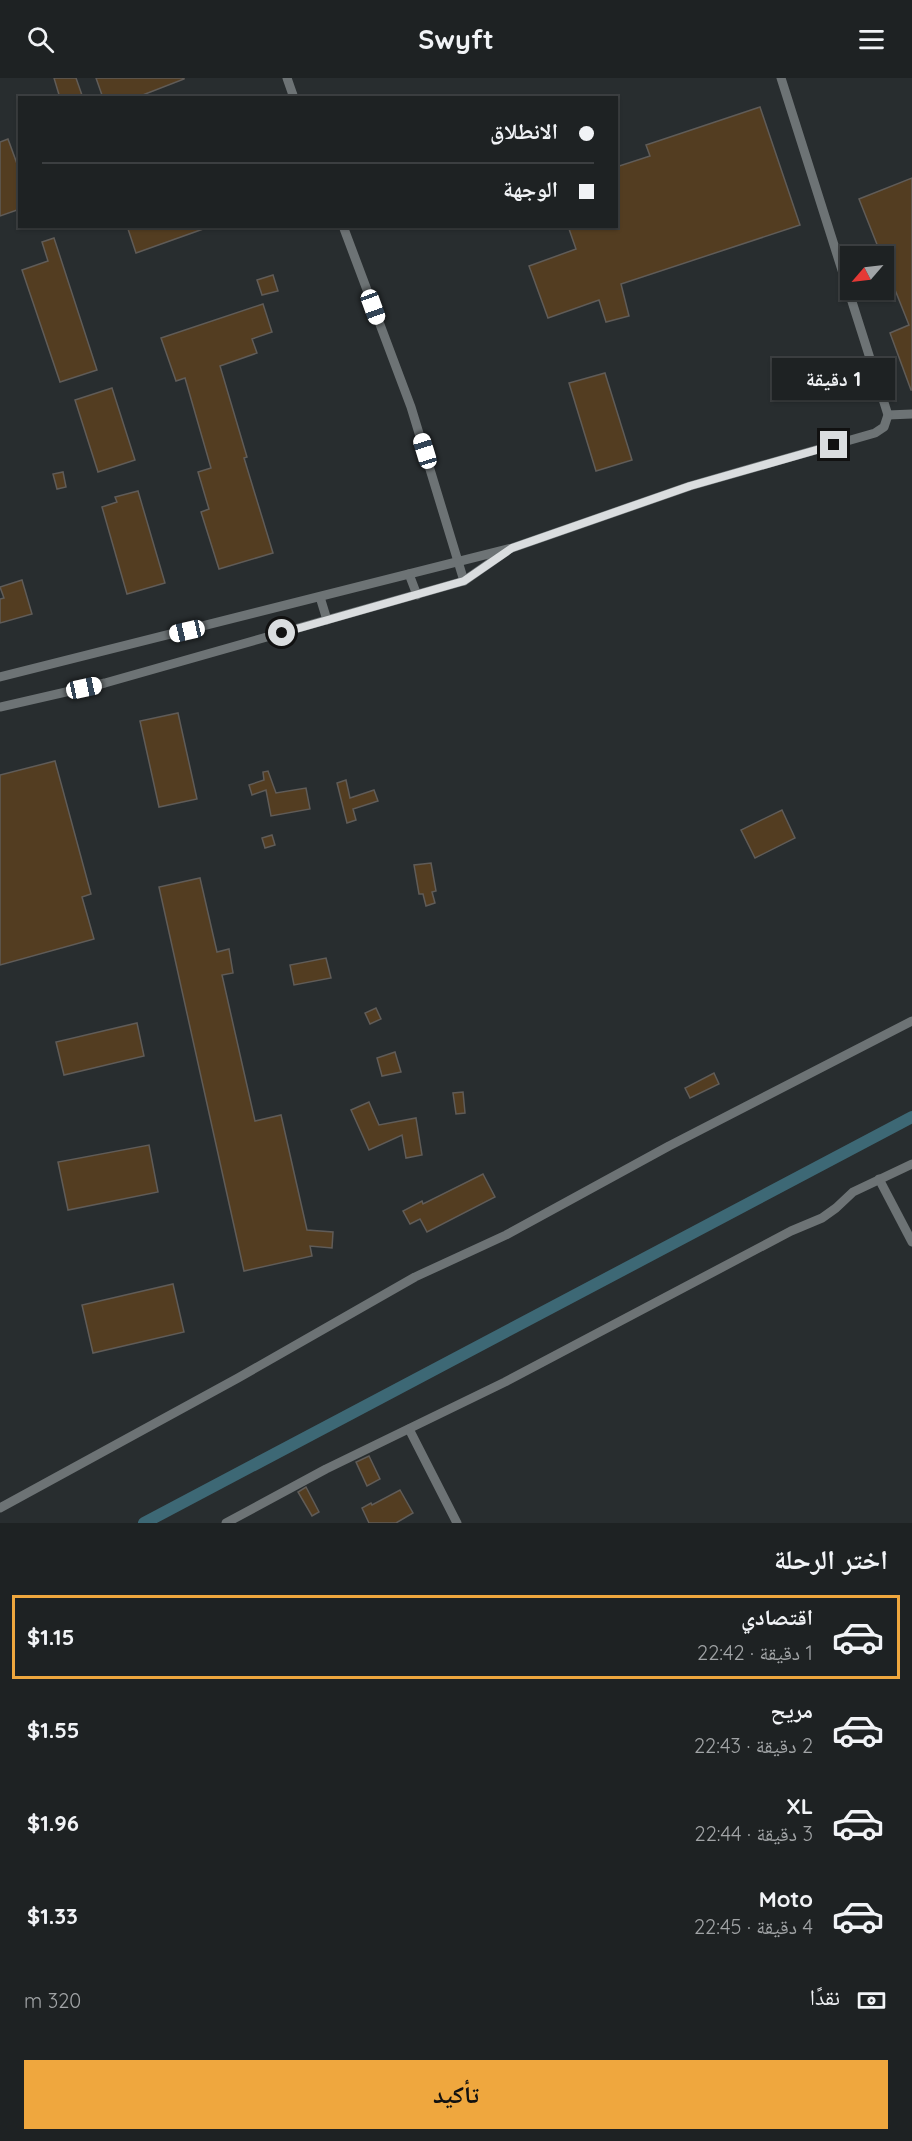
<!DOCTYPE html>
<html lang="ar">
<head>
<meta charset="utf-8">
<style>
	:root { --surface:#1e2223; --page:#2b2f30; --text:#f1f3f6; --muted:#a1a4a6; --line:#3c3f41; --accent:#efa73e }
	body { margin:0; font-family:Quicksand,"Noto Naskh Arabic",sans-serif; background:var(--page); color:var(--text); direction:rtl; height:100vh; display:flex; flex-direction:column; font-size:22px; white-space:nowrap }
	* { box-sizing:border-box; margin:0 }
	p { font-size:20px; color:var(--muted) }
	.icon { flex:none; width:33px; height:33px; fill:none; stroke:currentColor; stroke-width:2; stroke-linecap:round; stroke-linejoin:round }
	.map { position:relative; height:1445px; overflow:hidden; direction:ltr }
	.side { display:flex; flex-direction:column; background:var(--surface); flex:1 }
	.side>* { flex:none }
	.guide { position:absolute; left:18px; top:18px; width:600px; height:132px; border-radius:0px; box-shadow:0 2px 4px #0004,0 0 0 2px var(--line); direction:rtl; display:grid; align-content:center; height:132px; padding:0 24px; background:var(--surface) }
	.needle { width:39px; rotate:242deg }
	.controls { position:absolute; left:840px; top:168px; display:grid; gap:12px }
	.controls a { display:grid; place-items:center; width:54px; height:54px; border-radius:0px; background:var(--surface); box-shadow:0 2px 4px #0004,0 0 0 2px var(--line); font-size:30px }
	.end { position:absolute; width:27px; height:27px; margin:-14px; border:8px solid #dadddf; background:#111; box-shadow:0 0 0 3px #111 }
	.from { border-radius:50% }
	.bubble { position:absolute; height:42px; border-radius:0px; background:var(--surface); box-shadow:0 2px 4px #0004,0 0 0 2px var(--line); font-size:20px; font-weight:700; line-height:42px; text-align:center; direction:rtl }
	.car { position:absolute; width:18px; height:36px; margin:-18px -9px; border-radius:8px; box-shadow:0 0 4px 2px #0007; background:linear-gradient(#fff 24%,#345 0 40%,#fff 0 76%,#345 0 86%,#fff 0) }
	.guide b { display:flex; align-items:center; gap:21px; height:57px; font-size:22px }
	.guide b+b { border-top:2px solid var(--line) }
	.guide i { width:15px; height:15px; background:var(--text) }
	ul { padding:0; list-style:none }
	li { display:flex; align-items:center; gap:18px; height:84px; margin:0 12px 9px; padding:0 12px; border:3px solid transparent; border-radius:0px }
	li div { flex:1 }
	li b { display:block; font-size:22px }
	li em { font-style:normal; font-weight:700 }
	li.current { border-color:var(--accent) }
	li>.icon { width:54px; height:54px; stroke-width:1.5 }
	h2 { padding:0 24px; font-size:27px; line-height:72px }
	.pay { display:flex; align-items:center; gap:15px; height:66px; padding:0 24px; font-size:22px }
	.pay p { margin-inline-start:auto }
	.primary-button { display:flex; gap:12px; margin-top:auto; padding:12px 24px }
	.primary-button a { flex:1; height:69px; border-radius:0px; background:var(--accent); color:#111; font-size:24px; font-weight:700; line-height:69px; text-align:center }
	header { display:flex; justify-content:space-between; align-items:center; height:78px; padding:0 24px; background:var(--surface); font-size:27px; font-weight:700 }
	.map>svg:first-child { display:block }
</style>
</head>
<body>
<header><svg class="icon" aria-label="menu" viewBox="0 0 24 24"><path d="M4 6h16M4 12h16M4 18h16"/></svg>Swyft<svg class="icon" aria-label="search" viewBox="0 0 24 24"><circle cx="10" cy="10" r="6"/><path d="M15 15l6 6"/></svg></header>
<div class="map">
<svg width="912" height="1445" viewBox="0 0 912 1445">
	<rect width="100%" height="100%" fill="#282d2f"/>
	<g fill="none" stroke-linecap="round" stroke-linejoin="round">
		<path stroke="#3d6875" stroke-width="12" d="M144 1445 912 1039"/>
	</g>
	<g fill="#533d21" stroke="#605c58" stroke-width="1.5">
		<path d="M54 0H76L83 20H60Z"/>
		<path d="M96 0H184V1L135 20H103Z"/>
		<path d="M760 29 800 147 621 206 629 238 606 244 599 222 548 240 529 188 576 171 568 148H616V89L650 78 646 67Z"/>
		<path d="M8 61 20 94V131L0 138V64Z"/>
		<path d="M912 100V312H911L890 255 909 247 859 121Z"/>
		<path d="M127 148H205L206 150 136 175Z"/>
		<path d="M54 160 97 292 60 304 22 192 48 183 42 164Z"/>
		<path d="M273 197 278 213 262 217 257 202Z"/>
		<path d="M263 226 272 254 252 261 257 275 220 288 247 379 244 380 273 475 219 491 201 434 209 431 198 394 211 390 185 300 176 303 161 260Z"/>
		<path d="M605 295 632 382 596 393 569 305Z"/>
		<path d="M112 310 135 382 98 394 75 322Z"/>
		<path d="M63 394 66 409 57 411 53 396Z"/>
		<path d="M138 413 165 505 127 516 102 429 117 424 115 419Z"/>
		<path d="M22 502 32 536 0 545V521L4 520 0 509Z"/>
		<path d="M178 635 197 721 159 729 140 643Z"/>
		<path d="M55 683 91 816 82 819 94 861 0 887V697Z"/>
		<path d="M268 693 276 715 306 710 310 731 271 738 266 712 252 717 249 707 264 702 263 694Z"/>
		<path d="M346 702 350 720 374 712 378 723 353 731 356 742 347 745 337 705Z"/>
		<path d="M782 732 795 760 755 780 741 752Z"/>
		<path d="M272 757 275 767 265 770 262 760Z"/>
		<path d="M431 785 436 813 432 814 435 825 426 828 423 816H419L414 787Z"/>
		<path d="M200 800 217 874 229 871 233 895 222 897 255 1043 281 1037 307 1152 333 1154 332 1170 310 1168 312 1178 244 1193 159 809Z"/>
		<path d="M326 880 331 900 294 907 290 887Z"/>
		<path d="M376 930 381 941 370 946 365 935Z"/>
		<path d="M137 945 144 978 64 997 56 964Z"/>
		<path d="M395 974 401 994 382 998 377 980Z"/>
		<path d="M714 995 719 1006 690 1020 685 1010Z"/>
		<path d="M463 1014 465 1035 456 1036 453 1015Z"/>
		<path d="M369 1024 379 1047 416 1040 422 1077 406 1080 402 1057 369 1072 351 1032Z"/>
		<path d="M149 1067 158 1114 68 1132 58 1084Z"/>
		<path d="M483 1096 495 1119 427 1154 420 1141 410 1146 403 1133 422 1123 423 1126Z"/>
		<path d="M173 1206 184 1254 93 1275 82 1227Z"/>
		<path d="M369 1378 380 1401 367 1408 356 1384Z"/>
		<path d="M306 1409 319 1434 312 1438 298 1414Z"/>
		<path d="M400 1412 413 1435 396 1445H369L362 1430 371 1425 372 1427Z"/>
	</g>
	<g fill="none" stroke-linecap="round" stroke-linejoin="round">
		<g stroke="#6d7375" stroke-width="9">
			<path d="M287 0 294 20"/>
			<path d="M343 148 411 329 464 503"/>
			<path d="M888 337 912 336"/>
			<path d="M409 496 417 517"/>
			<path d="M320 519 327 542"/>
			<path d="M0 599 512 470 690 408 875 355 884 349 888 337 781 0"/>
			<path d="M0 629 105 605 464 503 507 473"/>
			<path d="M879 1101 912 1164"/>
			<path d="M409 1351 457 1445"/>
			<path d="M0 1430 238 1300 415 1199 506 1157 669 1068 912 943"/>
			<path d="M226 1445 326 1391 505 1304 791 1153 822 1140 836 1130 853 1114 912 1086"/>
		</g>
	</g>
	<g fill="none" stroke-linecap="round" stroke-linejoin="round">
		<path stroke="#dadddf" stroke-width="8" d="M282 555 464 503 512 470 690 408 834 367"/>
	</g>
</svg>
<div class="controls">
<a><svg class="needle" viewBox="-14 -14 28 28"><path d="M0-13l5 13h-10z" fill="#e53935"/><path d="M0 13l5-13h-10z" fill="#a1a4a6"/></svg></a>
</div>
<i class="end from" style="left:282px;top:555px"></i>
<i class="end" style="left:834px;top:367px"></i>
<div class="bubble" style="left:772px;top:280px;width:123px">1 دقيقة</div>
<i class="car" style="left:373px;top:229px;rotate:160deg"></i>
<i class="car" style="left:425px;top:373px;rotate:343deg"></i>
<i class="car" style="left:187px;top:553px;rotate:257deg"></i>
<i class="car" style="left:84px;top:610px;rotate:78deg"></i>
<div class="guide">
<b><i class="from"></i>الانطلاق</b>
<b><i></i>الوجهة</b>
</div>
</div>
<section class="side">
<h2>اختر الرحلة</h2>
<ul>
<li class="current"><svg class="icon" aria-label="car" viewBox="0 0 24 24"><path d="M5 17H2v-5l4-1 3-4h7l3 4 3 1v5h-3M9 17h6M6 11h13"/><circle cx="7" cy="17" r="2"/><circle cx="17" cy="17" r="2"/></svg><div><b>اقتصادي</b><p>1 دقيقة · 22:42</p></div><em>$1.15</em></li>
<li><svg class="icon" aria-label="car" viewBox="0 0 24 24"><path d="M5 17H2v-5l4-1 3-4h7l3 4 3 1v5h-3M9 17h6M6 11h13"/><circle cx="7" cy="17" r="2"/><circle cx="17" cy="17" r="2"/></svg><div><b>مريح</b><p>2 دقيقة · 22:43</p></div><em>$1.55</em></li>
<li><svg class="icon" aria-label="car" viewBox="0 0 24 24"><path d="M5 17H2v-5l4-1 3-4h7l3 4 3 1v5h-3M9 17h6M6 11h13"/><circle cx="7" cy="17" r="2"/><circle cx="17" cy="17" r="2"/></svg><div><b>XL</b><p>3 دقيقة · 22:44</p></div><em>$1.96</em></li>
<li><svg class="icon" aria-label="car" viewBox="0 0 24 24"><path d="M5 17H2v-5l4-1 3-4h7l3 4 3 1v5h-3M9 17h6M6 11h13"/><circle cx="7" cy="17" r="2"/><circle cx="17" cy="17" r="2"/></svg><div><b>Moto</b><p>4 دقيقة · 22:45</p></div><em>$1.33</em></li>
</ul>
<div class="pay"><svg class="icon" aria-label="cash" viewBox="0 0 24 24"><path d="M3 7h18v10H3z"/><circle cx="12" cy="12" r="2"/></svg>نقدًا<p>320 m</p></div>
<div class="primary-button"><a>تأكيد</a></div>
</section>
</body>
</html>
